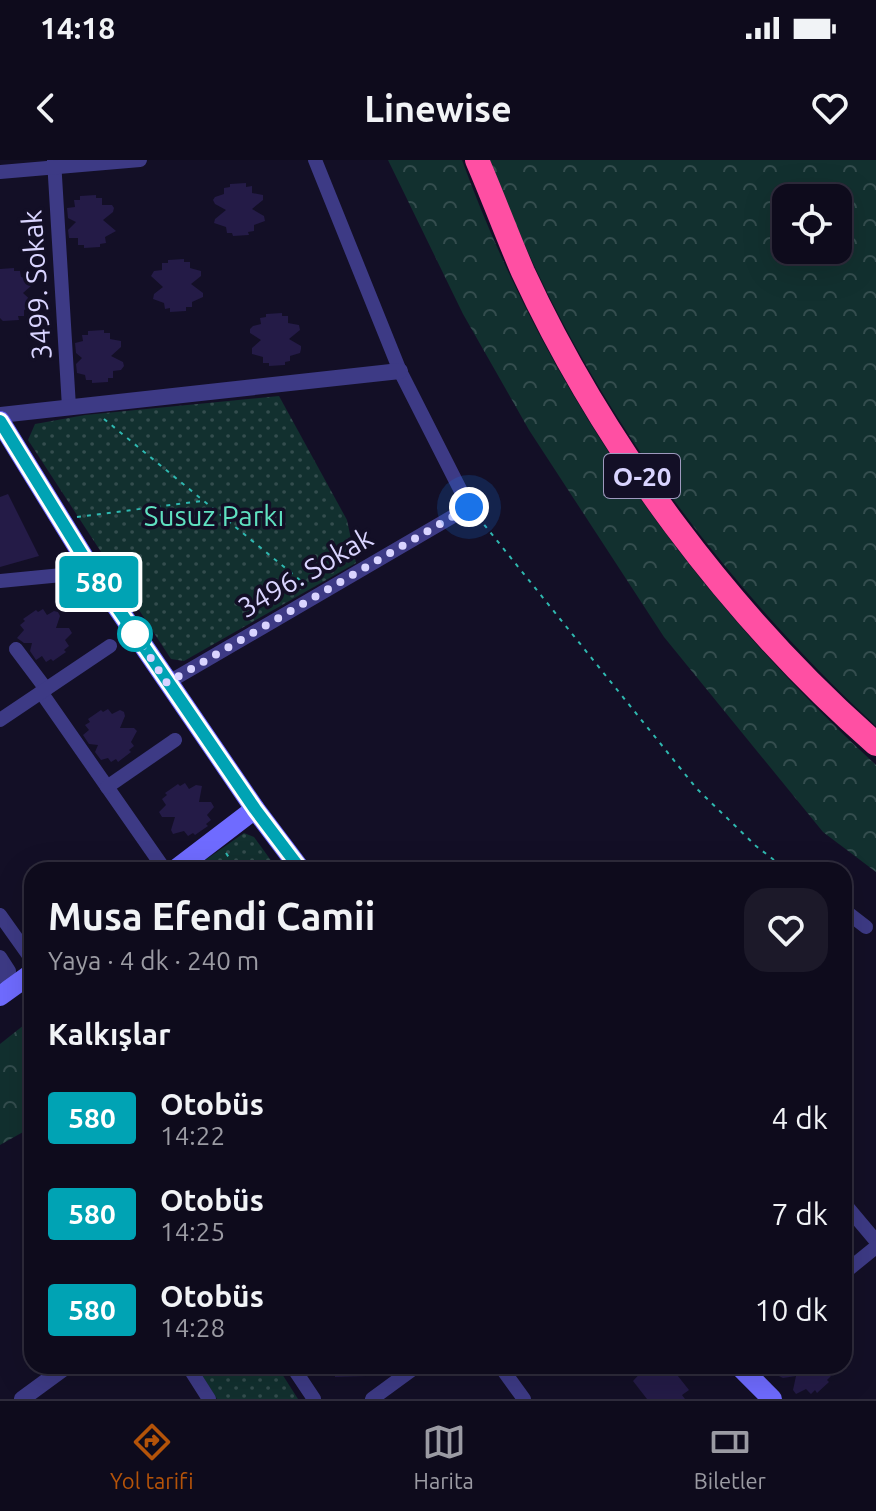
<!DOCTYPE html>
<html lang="tr">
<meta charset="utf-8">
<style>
body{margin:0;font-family:Ubuntu,sans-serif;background:#1c1929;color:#f1f3f6;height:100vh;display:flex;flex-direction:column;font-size:30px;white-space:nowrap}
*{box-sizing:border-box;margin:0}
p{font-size:26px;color:#9b9ba3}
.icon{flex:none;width:44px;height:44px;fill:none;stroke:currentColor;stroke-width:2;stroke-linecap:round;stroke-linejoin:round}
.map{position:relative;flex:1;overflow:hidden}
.panel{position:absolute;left:24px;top:702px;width:828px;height:512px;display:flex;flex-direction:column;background:#0e0b1c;border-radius:24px;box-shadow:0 8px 32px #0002,0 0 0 2px #2e2b3b}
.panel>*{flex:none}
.badge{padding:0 16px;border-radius:6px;font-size:28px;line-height:52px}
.fabs{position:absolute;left:772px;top:24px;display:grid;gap:16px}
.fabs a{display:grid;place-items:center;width:80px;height:80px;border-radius:16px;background:#0e0b1c;box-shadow:0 8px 32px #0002,0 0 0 2px #2e2b3b;font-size:40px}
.you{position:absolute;width:40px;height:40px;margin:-20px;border:6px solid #fff;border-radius:50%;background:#1a73e8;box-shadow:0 0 0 12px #1a73e833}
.map>.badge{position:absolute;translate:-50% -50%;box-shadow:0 0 0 4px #fff}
h2{padding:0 24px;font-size:30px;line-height:72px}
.round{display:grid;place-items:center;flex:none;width:84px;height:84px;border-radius:24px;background:#1c1929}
.headline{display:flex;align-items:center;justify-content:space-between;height:136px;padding:0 24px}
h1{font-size:38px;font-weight:600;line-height:60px}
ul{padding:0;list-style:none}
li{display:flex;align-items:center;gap:24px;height:96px;padding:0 24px}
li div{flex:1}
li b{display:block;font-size:30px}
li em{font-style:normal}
li .badge{min-width:88px;font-weight:700;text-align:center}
.status{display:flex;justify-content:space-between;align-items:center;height:56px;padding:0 40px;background:#0e0b1c;direction:ltr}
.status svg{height:22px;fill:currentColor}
header{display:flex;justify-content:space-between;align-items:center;height:104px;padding:0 24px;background:#0e0b1c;font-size:36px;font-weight:600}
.tabs{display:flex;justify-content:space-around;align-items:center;height:112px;border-top:2px solid #2e2b3b;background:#0e0b1c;font-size:22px;color:#9b9ba3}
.tabs a{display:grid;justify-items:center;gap:4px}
.tabs .on{color:#b45309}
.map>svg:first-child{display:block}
</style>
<div class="status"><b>14:18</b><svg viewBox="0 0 49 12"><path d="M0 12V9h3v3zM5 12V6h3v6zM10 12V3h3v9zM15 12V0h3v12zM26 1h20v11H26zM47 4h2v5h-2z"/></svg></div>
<header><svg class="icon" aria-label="back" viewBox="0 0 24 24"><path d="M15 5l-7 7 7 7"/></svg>Linewise<svg class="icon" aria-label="heart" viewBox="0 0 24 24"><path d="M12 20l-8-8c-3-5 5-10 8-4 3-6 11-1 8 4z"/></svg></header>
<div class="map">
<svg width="876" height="1239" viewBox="0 0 876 1239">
<defs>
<pattern id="green-dots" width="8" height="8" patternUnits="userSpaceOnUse" patternTransform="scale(2)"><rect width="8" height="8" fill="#12302f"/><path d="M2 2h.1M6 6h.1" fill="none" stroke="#344d4e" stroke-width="1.8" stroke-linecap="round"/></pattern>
<pattern id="forest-crowns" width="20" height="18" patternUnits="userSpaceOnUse" patternTransform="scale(2)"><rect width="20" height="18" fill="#12302f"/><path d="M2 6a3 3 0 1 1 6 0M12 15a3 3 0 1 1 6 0" fill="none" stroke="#344d4e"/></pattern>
</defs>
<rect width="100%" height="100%" fill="#130f26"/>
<g fill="url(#green-dots)">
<polygon points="279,236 347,360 356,403 184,501 171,499 28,280 35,264 85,255"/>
<polygon points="244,673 254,677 278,710 191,710"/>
<polygon points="196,1206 277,1206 298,1239 217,1239"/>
</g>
<g fill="url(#forest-crowns)" fill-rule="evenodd">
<path d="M388,0H462C547,234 693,437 876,605V712L823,672L664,477L529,270L463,154Z"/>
<path d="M490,0H876V566C707,410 570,217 490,0ZM786,38H838V90H786Z"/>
<polygon points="29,861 32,861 32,967 0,985 0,884"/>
</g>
<g fill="#241b47">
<polygon points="246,23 246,27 252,26 252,33 263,35 263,40 252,49 264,56 265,61 254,65 254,71 248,72 249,75 233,76 232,73 227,73 226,67 214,63 215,59 226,50 215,44 213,40 215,37 224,34 224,28 230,27 230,24"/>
<polygon points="96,35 96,38 102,38 102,45 112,45 114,48 113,52 103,60 116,71 105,77 106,83 100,84 100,87 84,88 84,85 78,85 78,78 69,78 68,70 76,62 68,58 67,48 75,47 74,40 80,40 80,36"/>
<polygon points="184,99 184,102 190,102 190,108 201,111 201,116 191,124 203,133 203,137 192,142 192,147 186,147 186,151 170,152 170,148 165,149 164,143 153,139 154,134 163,127 151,116 154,111 162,110 162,103 168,103 168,100"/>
<polygon points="14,108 14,111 20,111 21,117 32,120 32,125 23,133 35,144 34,147 24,150 24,156 18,156 19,160 3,161 0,158 0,109"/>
<polygon points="282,153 282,156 288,156 288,163 299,165 300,170 289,179 301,186 301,189 300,193 290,196 290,201 285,202 285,205 269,206 269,203 263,203 263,197 252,194 252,188 261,180 250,173 250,169 253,166 261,164 260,158 266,157 266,154"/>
<polygon points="104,170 104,173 110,173 110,179 121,181 121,187 111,196 123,202 124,206 121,210 113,211 113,218 108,218 108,222 92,223 92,220 86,220 85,215 77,213 76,204 82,198 76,193 75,183 83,181 82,175 88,175 88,171"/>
<polygon points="8,334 39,396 0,407 0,337"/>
<polygon points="43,449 47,455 54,451 58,452 60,456 56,468 69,468 72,473 65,480 69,486 64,490 66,492 53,501 51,499 46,502 42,496 36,500 30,491 32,483 24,483 17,478 24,470 20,465 25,461 23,459 36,450 38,452"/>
<polygon points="108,549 112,554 120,550 124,552 125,556 120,568 134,568 137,571 131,582 134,586 129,590 131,592 118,602 116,599 111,602 108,598 101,600 95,592 98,585 89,584 83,575 89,570 85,565 90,562 88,559 101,550 103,552"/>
<polygon points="185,623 189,629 196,625 202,626 199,642 211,642 214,647 207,655 211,660 206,664 208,666 195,675 193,673 188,676 184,671 173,674 171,670 175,657 162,657 159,652 166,645 162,639 167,635 165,633 178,624 180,626"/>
<polygon points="335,1206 365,1206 366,1216 335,1217"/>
<polygon points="647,1206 670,1206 689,1230 682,1235 685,1239 647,1239 633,1221"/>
<polygon points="785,1206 822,1206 831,1216 827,1220 829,1222 817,1233 815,1230 811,1234 806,1229 796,1234 793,1230 796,1216 783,1218 779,1216 780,1211"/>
</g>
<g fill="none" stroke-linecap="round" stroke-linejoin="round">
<g stroke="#2fb8b0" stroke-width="2" stroke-dasharray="4 6" stroke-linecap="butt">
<polyline points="104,259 306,425"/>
<polyline points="77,357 202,341"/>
<polyline points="478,357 697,629 756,686 787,710"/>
<polyline points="226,693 237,710"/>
<polyline points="256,710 271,699"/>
<polyline points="208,1213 220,1206"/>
</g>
<g stroke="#3d3a85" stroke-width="14">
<polyline points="54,0 69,247"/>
<polyline points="0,12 140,0"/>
<polyline points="0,421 93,412"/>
<polyline points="16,489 46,529"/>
<polyline points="167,523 469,347 400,211 315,0"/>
<polyline points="41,532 165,710"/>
<polyline points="0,560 110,486"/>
<polyline points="107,627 175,580"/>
<polyline points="844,750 866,767"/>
<polyline points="0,755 32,800"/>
<polyline points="0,797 9,811 0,816"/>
<polyline points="844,1043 876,1081"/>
<polyline points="844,1113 876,1087"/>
<polyline points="188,1206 209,1239"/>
<polyline points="292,1206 314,1239"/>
<polyline points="500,1206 524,1239"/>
<polyline points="372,1239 417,1206"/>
</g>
<g stroke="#3d3a85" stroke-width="16">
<polyline points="0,255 400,211"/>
<polyline points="22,1239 67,1206"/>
</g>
<g stroke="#6f6bff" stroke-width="20">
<polyline points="0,261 93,412 255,649 301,710"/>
<polyline points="175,710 255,649"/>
<polyline points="0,836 32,813"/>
<polyline points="739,1206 772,1239"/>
</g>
<path stroke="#ff4fa3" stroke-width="24" d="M477,0C493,37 507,75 523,112C604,287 731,457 876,584"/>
</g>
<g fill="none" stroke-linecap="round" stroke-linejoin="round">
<g stroke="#fff" stroke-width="18">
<polyline id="line" points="0,261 93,412 255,649 301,710"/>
</g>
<use href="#line" stroke="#00a3b4" stroke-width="12"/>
<polyline stroke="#d9d4ff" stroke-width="8" stroke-dasharray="0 14.4" points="135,474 167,523 469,347"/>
</g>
<circle fill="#fff" stroke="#00a3b4" stroke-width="4" cx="135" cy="474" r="16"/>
<g text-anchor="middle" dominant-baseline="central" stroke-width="7" stroke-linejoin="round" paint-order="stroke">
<rect fill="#130f26" stroke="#9e99be" stroke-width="2" x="604" y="294" width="76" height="44" rx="6"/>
<g font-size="26" font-weight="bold" fill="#d9d4ff">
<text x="642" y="316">O-20</text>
</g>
<g font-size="28" fill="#d9d4ff" stroke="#130f26">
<text transform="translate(36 125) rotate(-94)">3499. Sokak</text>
<text transform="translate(305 412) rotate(-30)">3496. Sokak</text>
</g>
<g font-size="28" fill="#5fe0c0" stroke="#130f26">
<text x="214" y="355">Susuz Parkı</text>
</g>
</g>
</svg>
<div class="fabs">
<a><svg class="icon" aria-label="locate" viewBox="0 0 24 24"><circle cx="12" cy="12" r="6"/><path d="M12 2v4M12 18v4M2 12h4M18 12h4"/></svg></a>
</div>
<div class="you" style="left:469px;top:347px"></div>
<b class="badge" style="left:99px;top:422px;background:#00a3b4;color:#fff">580</b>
<section class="panel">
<div class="headline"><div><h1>Musa Efendi Camii</h1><p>Yaya · 4 dk · 240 m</p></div><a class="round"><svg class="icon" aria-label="heart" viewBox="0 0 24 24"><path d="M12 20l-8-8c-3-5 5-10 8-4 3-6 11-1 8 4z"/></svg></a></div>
<h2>Kalkışlar</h2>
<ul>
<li><span class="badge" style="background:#00a3b4;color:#fff">580</span><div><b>Otobüs</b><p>14:22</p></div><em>4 dk</em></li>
<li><span class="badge" style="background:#00a3b4;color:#fff">580</span><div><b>Otobüs</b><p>14:25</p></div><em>7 dk</em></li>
<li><span class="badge" style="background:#00a3b4;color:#fff">580</span><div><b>Otobüs</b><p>14:28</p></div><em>10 dk</em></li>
</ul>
</section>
</div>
<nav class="tabs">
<a class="on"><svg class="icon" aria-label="directions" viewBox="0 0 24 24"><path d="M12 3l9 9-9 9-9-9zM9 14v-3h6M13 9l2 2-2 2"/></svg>Yol tarifi</a>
<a><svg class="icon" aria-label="map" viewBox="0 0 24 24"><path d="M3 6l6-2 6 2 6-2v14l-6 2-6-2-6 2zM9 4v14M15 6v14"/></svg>Harita</a>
<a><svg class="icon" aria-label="tickets" viewBox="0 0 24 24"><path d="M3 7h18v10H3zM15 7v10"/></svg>Biletler</a>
</nav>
